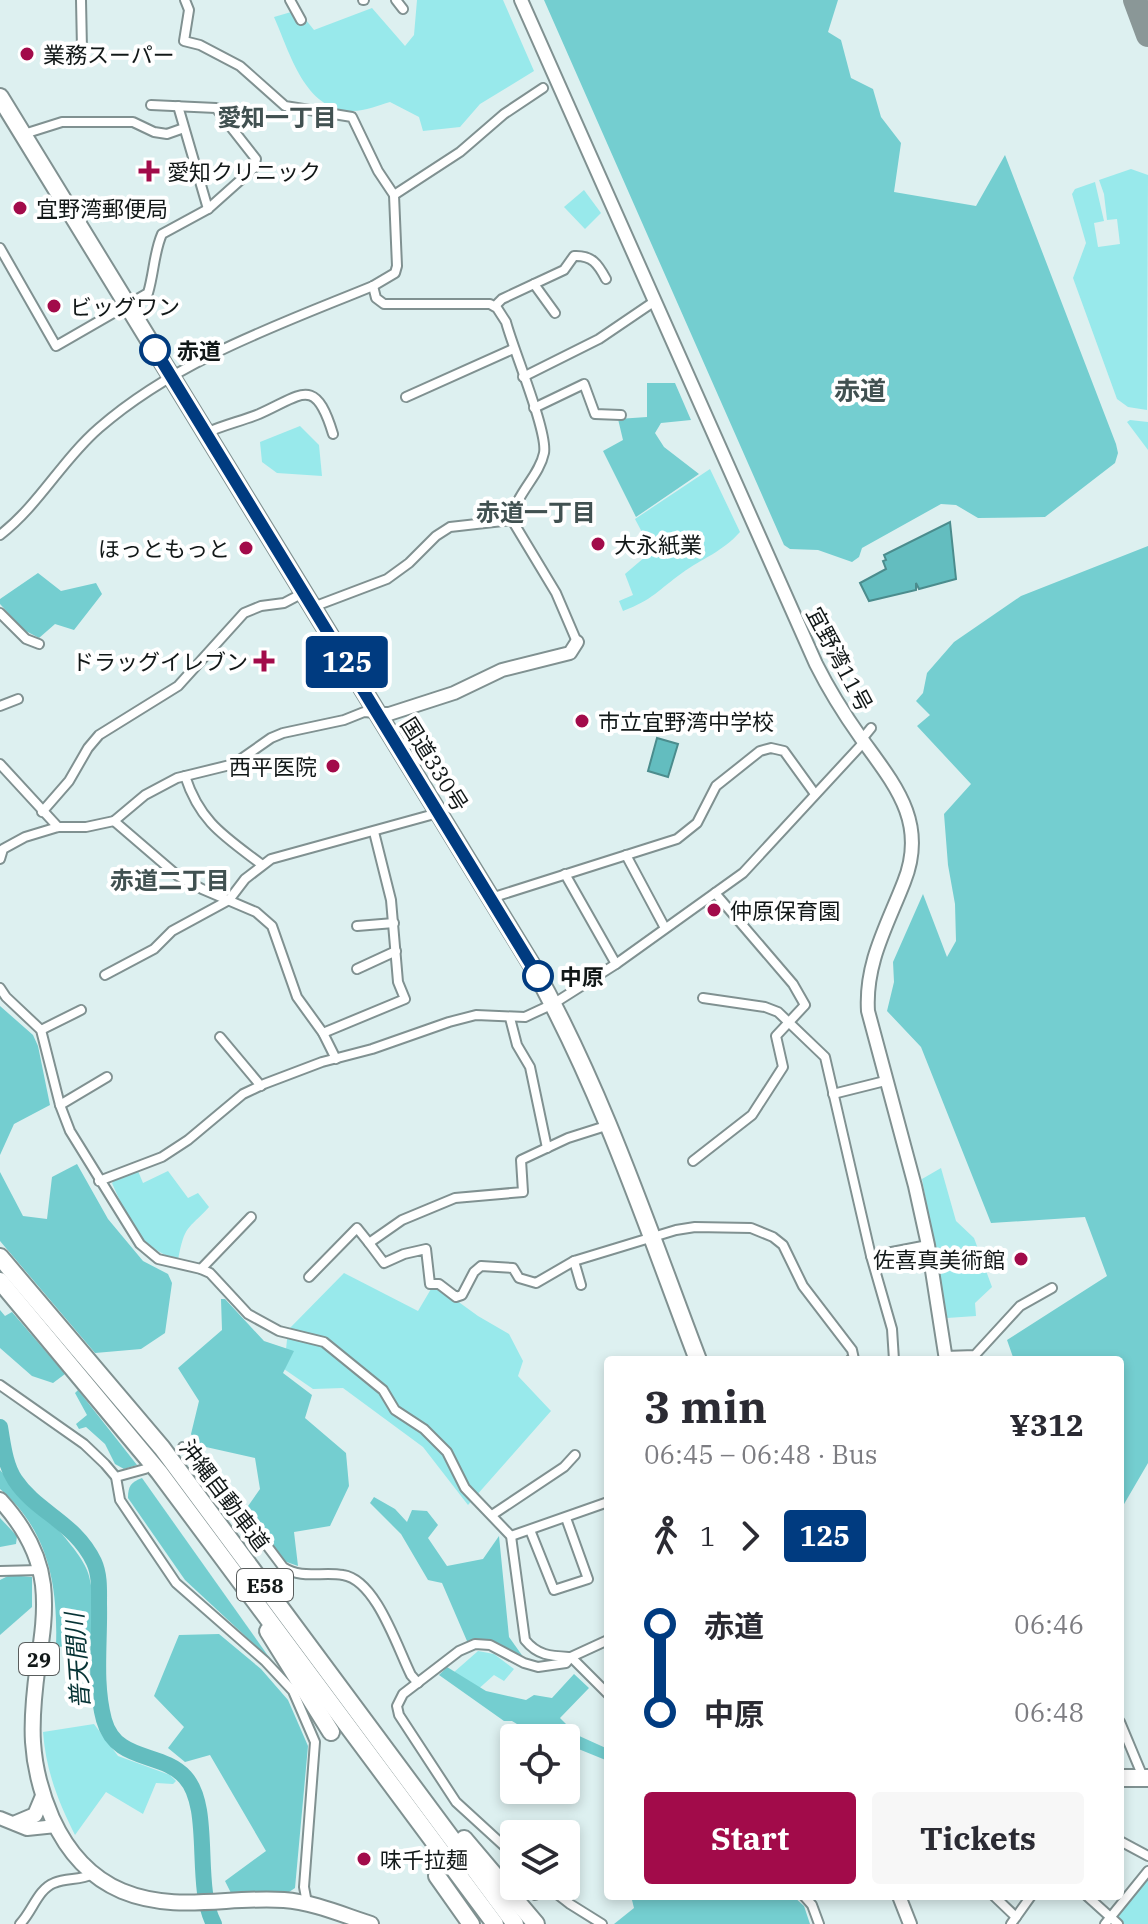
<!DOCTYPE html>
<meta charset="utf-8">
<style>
body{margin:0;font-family:"IBM Plex Serif","Noto Sans JP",serif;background:#f7f7f7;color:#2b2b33;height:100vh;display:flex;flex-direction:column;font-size:30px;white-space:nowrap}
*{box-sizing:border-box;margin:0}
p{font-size:26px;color:#7c7c81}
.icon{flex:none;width:44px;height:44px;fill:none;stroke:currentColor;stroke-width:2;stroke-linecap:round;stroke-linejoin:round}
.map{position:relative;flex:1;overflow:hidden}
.panel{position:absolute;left:604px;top:1356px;width:520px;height:544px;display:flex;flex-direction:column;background:#fff;border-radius:8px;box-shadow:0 4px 12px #0003}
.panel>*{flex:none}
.badge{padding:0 16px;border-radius:6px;font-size:28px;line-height:52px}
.tools{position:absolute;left:500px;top:1724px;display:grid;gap:16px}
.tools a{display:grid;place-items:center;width:80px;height:80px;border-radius:8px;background:#fff;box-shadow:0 4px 12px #0003;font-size:40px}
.map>.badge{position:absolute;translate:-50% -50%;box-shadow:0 0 0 4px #fff}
.legs{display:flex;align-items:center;gap:12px;height:88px;padding:0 40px;font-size:26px}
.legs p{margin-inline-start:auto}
.head{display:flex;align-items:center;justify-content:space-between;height:136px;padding:0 40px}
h1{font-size:44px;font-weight:800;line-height:60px}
.button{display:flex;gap:16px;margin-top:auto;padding:16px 40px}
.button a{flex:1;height:92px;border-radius:8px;background:#a20b4a;color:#fff;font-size:32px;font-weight:800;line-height:92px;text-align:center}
.button a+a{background:#f7f7f7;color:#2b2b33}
ul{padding:0 40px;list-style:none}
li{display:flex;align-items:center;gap:28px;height:88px;font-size:30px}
li i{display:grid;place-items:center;width:12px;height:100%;margin:0 10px;background:currentColor}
li i::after{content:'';width:20px;height:20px;margin:-10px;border:6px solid;border-radius:50%;background:#fff}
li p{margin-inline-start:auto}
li:first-child i{background:linear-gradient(#0000 50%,currentColor 0)}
li:last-child i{background:linear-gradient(currentColor 50%,#0000 0)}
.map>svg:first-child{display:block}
</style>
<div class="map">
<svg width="1148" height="1924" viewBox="0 0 1148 1924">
<rect width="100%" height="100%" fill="#ddf0f0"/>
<g fill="#98e9eb">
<path d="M417,0H503L534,71L480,104L460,127L423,131L419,117L390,102C379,105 365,111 353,111C305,112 290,53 274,17L298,10L314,30L372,8L405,46L414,35Z"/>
<polygon points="1131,169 1148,175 1147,410 1128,407 1117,399 1073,278 1086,243 1072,194 1075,189 1095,182 1104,221 1094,223 1098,247 1120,244 1117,219 1107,220 1104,194 1099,180"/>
<polygon points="584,190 601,213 585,229 564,207"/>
<polygon points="1130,420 1148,422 1148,450 1127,422"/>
<polygon points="300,426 319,445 322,476 277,473 262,462 260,442"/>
<path d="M710,469L740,532C722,552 703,558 682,573C657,591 654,599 623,611L619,601L633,595L625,574L652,551L635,519Z"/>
<polygon points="941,1168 956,1221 974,1238 992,1287 975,1303 976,1316 947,1318 922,1179"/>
<path d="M138,1171L143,1183L168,1171L188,1198L198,1193L209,1207C187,1231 185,1224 178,1260C138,1247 128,1219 112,1183L117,1177Z"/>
<polygon points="344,1273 418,1311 431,1289 438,1287 478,1316 509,1334 523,1361 518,1376 551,1411 468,1505 423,1447 343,1388 313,1389 284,1369 288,1330"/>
<polygon points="478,1651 494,1654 514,1669 504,1681 494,1675 475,1692 453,1673"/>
<path d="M94,1724L118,1756L170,1775L176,1781L173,1784L156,1783L143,1814L106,1792L75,1835C58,1801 46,1771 43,1732Z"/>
<polygon points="1148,1878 1148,1924 1122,1924 1118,1921 1118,1914"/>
</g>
<g fill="#74ced0">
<polygon points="544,0 838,0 828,32 841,40 851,78 873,89 881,117 901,143 894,192 976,206 1005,155 1116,444 1118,453 1115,463 1045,517 978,518 956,505 941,504 862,548 859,557 852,562 818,550 790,549 784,545"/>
<polygon points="647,383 675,383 691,420 661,423 655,433 664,447 699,474 636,517 603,451 623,440 618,419 647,417"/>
<polygon points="1148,546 1148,1463 1120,1511 1120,1360 1014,1360 1007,1340 1107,1276 1085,1217 991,1223 921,1047 887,1011 894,982 893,962 923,894 947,957 956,941 955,904 948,865 944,814 971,784 917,726 930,715 916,701 923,693 927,673 954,642 1021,596"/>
<polygon points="38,573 61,591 96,583 102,594 74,630 55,624 39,638 24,630 0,604 0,599"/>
<polygon points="0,1006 33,1035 38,1046 50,1105 14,1124 0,1155"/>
<polygon points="77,1164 108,1219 143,1261 168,1274 172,1283 165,1333 141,1349 95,1353 0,1241 0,1172 23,1216 47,1219 52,1177"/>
<polygon points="221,1299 225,1299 264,1341 294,1351 283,1373 312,1395 305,1418 346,1453 349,1486 330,1526 294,1532 298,1566 281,1560 246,1509 260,1489 255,1458 197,1445 191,1434 199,1401 178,1368 222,1330"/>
<polygon points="0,1310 5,1316 12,1312 65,1374 53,1383 32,1376 0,1348"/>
<polygon points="78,1390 137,1465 124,1469 115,1464 105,1444 86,1427 79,1429 76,1424 87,1415 75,1393"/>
<path d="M0,1470C21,1493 83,1548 89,1576C95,1598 92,1623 92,1645L56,1647C58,1586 49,1531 0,1489Z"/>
<path d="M142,1478L271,1660L185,1580L128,1498C128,1486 131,1482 142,1478Z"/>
<polygon points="374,1497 395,1509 407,1522 412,1510 427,1511 438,1525 428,1538 447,1566 483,1559 499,1536 509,1637 524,1658 489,1640 467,1641 442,1583 428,1580 401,1534 370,1503"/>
<polygon points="0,1518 17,1536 16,1544 0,1547"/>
<polygon points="10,1575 32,1577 32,1607 0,1635 0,1580"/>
<polygon points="219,1634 261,1669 288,1700 308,1746 295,1888 289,1892 231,1893 225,1881 266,1851 210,1755 185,1762 168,1748 184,1727 154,1696 179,1635"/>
<polygon points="447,1667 486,1691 526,1700 534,1695 552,1698 574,1674 589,1688 560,1718 577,1735 608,1749 608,1761 576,1748 572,1765 566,1763 566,1738 540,1738 512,1721 504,1721 439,1675"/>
<polygon points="631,1896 793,1896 804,1906 810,1924 614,1924 634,1908"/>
</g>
<g fill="#63bdbf" stroke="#4b8c8d" stroke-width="2">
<polygon points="950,522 956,579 919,589 916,583 916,590 869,601 860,583 886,569 883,561 886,560 884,555"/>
<polygon points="657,738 678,744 668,777 648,771"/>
</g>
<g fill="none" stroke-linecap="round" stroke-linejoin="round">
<path stroke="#63bdbf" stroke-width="16" d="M0,1427C3,1444 5,1465 15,1480C37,1513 75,1522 94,1562C100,1575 99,1591 99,1604C100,1642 94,1683 104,1720C116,1763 161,1751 185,1777C213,1807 193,1886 214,1924"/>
<polyline stroke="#8a9797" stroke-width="24" points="1135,0 1148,35"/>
<g stroke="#809191" stroke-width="12">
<g id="street">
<polyline points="81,0 82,49"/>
<polyline points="185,0 189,10 184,41 200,45 240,66 285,106 352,117 378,171 394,195"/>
<polyline points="290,0 301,20"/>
<polyline points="363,0 364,0"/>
<polyline points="396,0 403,9"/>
<polyline points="178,106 208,209"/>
<polyline points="24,134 62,122 133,122 154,132 167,134 184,128"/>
<path d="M0,248L56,346L148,293C154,273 154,252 162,234L208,209L254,168L256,159L216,108L151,105"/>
<polyline points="534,284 555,313"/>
<path d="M373,286L376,298L384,304H490L497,308L506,322C513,349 548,432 544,453C539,477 515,494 512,520L556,593L577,642"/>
<path d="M495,306L502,299L564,270L574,256C592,255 598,264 606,279"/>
<polyline points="523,377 599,339 655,301"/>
<polyline points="406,397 513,349"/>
<polyline points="534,408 584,384 595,414 621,415"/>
<path d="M206,433C223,425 242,421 259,414C302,395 315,375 333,434"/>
<path d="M0,535C39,505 62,460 99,428C177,360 278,325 373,286L395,273L397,266L394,195L460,152L504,114L543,88"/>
<polyline points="313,607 387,579 409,563 436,536 450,527 512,520"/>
<polyline points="0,613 26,639 39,644"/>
<polyline points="0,706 18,699"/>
<polyline points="862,739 871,728"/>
<polyline points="0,764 58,827"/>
<path d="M185,776C200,822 224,836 261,864"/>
<polyline points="42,812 69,781 88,748 99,735 178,686 244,613 261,606 284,603 303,593"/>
<polyline points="114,821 178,876 202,889 256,912 272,926 297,997 323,1033 336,1059"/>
<polyline points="626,855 665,928"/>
<polyline points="0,859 3,849 25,837 58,827 86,827 114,821 145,795 177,778 234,764 271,738 283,733 344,720 364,712 375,713"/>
<polyline points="565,874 616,964"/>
<polyline points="491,898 677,839 697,823 716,786 760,751 771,748 784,751 815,794"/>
<polyline points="357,926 394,923"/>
<polyline points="357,969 396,951"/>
<polyline points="105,975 154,949 172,931 229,900 245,879 271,859 438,813"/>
<path d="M0,988L6,997L41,1030L60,1105L70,1131L140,1244L158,1259L201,1269L210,1273L248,1314L279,1331L324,1342L383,1390L395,1410L424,1429L447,1452L465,1488L511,1536L525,1640C538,1656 551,1656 571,1657L608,1694"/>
<polyline points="703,998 765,1007 778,1012 825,1057 871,1256 892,1329 894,1360"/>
<polyline points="510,1018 517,1045 530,1067 547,1148"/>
<polyline points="41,1030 81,1010"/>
<polyline points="323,1033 405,999 398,982 391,900 374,832"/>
<polyline points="220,1037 261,1086"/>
<polyline points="833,1094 885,1081"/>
<polyline points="60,1105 107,1077"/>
<polyline points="693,1161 752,1115 783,1067 776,1036 805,1005 793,984 715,893"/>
<polyline points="99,1181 162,1157 188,1140 243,1094 264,1084 322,1062 372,1049 449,1022 476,1015 525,1017 553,1004 616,964 743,873 864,742"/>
<polyline points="369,1243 384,1263 404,1254 426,1249 430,1284 439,1284 456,1297 462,1295 474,1272 481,1266 513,1268 519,1278 536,1283 574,1261"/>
<polyline points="871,1256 928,1245"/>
<polyline points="201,1269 251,1217"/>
<polyline points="309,1277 357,1228 369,1243 402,1220 455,1198 523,1192 521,1160 568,1138 609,1125"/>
<polyline points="581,1285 574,1261 676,1230 695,1227 751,1228 773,1237 783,1245 803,1286 852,1350 854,1359 850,1360"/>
<polyline points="945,1356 975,1355 1020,1306 1052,1288"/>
<polyline points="0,1385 84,1444 105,1464 116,1477 120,1500 176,1583 265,1661 293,1691 315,1742 304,1887 307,1903"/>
<path d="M183,1447L198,1454L283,1567C303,1580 321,1571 343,1575C376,1580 397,1647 411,1675L418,1683"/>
<polyline points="116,1477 145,1469"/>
<polyline points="492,1515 564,1467 575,1455"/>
<polyline points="530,1530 554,1590 588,1579 566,1518"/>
<polyline points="511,1536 608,1502"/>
<polyline points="0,1571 40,1570"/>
<polyline points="1120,1722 1143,1777"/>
<polyline points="1120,1841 1148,1856"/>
<polyline points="514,1855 456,1802 399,1715 397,1706 403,1694 459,1651 475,1644 490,1645 524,1663 538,1667 566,1663 571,1657 608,1640"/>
<polyline points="547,1886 570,1904 602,1924"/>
<polyline points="535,1895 550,1889"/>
<polyline points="804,1896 812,1905 819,1924"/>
<polyline points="994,1896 1016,1917"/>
<polyline points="1087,1896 1118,1924"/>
<path d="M20,1924C32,1912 38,1889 54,1883C67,1877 80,1881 92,1874"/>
<polyline points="1011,1924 1031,1896"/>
<polyline points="1105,1924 1148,1871"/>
</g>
</g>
<g stroke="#809191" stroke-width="16">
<g id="secondary">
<path d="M521,0L816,664C829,690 844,714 861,738C894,784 928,822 904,882C887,926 865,963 868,1011L915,1186L928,1245L946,1360"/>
<polyline points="378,714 389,714 454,693 502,670 570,653 577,642"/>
<polyline points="0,1818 27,1829 56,1826"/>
<polyline points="899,1896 910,1924"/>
</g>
</g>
<g stroke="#809191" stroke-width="18">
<g id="primary">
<path d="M0,1500C22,1524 39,1553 43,1585C46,1612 42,1638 38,1664C30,1722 28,1763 52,1818C67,1851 89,1877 122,1891C175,1913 228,1896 284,1900C313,1902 343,1915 371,1924"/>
<polyline points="16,1823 35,1815 43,1796"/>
</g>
</g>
<g stroke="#809191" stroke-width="20">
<g id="highway">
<path d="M0,97L533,967C603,1093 647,1226 698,1360"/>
<polyline points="0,1257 162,1448 515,1924"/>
<polyline points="0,1281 159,1472 495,1924"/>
<polyline points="268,1631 331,1732"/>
<polyline points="1120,1778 1148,1778"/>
<polyline points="464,1839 536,1924"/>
<polyline points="437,1876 471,1924"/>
</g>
</g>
<use href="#street" stroke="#fff" stroke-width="8"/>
<use href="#secondary" stroke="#fff" stroke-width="12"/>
<use href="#primary" stroke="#fff" stroke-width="14"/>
<use href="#highway" stroke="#fff" stroke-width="16"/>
</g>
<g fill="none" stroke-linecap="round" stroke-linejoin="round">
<g stroke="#fff" stroke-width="18">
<polyline id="line-1" points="155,350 538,976"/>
</g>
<use href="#line-1" stroke="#003b80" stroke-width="12"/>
</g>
<g fill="#a20b4a" stroke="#fff" stroke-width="3">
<circle cx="27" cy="54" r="8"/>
<path d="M145 159h8v8h8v8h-8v8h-8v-8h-8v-8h8z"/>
<circle cx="20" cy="208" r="8"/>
<circle cx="54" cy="306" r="8"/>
<circle cx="598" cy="544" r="8"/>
<circle cx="246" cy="548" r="8"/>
<path d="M260 649h8v8h8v8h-8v8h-8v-8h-8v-8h8z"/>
<circle cx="582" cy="721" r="8"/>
<circle cx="333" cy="766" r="8"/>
<circle cx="714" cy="910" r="8"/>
<circle cx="1021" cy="1259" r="8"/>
<circle cx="364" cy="1859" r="8"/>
</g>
<g fill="#fff" stroke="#003b80" stroke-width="4">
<circle cx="155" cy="350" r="14"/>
<circle cx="538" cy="976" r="14"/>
</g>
<g text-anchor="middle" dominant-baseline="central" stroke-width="8" stroke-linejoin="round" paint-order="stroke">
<g fill="#fff" stroke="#595d5d" stroke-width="2">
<rect x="237" y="1569" width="56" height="32" rx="6"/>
<rect x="19" y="1643" width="40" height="32" rx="6"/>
</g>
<g font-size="20" font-weight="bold" fill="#121818">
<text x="265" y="1585">E58</text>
<text x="39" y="1659">29</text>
</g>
<g font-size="22" fill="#121818" stroke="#fff" text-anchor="start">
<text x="43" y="54">業務スーパー</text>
<text x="167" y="171">愛知クリニック</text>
<text x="36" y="208">宜野湾郵便局</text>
<text x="70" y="306">ビッグワン</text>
<text x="614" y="544">大永紙業</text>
<text x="230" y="548" text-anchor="end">ほっともっと</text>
<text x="248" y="661" text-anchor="end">ドラッグイレブン</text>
<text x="598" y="721">市立宜野湾中学校</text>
<text x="317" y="766" text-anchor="end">西平医院</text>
<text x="730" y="910">仲原保育園</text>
<text x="1005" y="1259" text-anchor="end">佐喜真美術館</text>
<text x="380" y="1859">味千拉麺</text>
</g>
<g font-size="22" font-weight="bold" fill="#121818" stroke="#fff" text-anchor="start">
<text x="177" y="350">赤道</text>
<text x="560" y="976">中原</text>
</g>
<g font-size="22" fill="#121818" stroke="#fff">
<text transform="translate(840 659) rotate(62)">宜野湾11号</text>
<text transform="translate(435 764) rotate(58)">国道330号</text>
<text transform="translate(225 1495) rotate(53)">沖縄自動車道</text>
</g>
<g font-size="24" font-weight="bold" fill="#415151" stroke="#fff">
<text x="277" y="117">愛知一丁目</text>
<text x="536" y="512">赤道一丁目</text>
<text x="170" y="880">赤道二丁目</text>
</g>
<g font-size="24" font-style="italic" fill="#063335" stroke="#fff">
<text transform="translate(77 1661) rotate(-94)">普天間川</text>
</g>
<g font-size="26" font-weight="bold" fill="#415151" stroke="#fff">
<text x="860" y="390">赤道</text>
</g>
</g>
</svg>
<div class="tools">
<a><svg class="icon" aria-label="locate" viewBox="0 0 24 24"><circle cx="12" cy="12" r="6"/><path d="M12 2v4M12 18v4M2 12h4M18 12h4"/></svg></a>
<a><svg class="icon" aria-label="layers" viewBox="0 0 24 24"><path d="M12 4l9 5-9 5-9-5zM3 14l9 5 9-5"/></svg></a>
</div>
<b class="badge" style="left:347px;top:662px;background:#003b80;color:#fff">125</b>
<section class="panel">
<div class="head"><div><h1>3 min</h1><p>06:45 – 06:48 · Bus</p></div><b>¥312</b></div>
<div class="legs"><svg class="icon" aria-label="walk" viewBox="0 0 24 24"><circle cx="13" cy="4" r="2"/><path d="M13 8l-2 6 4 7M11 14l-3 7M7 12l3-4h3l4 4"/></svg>1<svg class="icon" aria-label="forward" viewBox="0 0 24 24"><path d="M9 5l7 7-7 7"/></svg><b class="badge" style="background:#003b80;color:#fff">125</b></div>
<ul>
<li><i style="color:#003b80"></i><b>赤道</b><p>06:46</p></li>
<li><i style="color:#003b80"></i><b>中原</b><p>06:48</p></li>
</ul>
<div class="button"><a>Start</a><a>Tickets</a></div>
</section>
</div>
